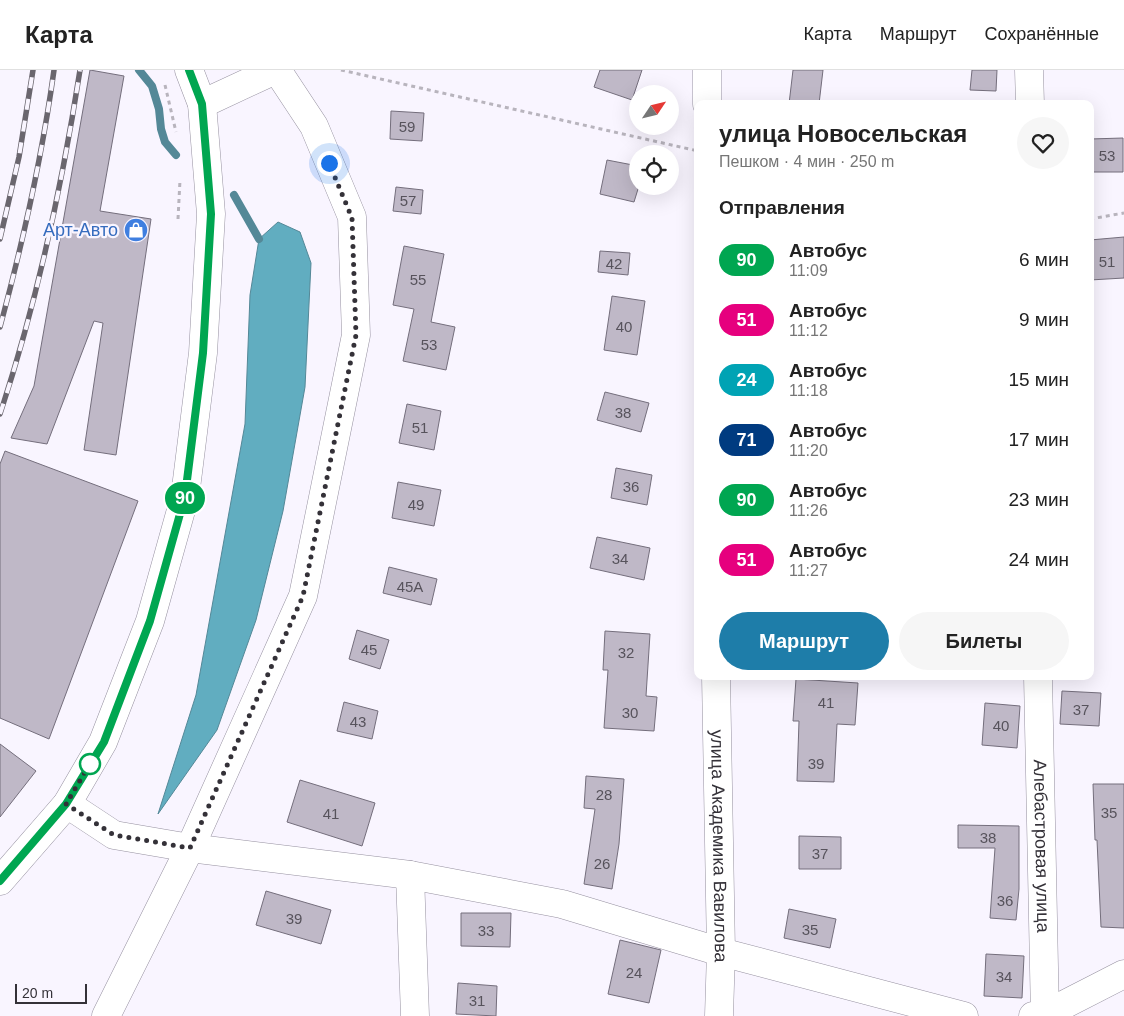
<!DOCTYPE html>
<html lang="ru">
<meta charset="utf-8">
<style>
body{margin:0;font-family:Arial,sans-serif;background:#f6f6f6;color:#222;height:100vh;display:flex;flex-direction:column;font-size:19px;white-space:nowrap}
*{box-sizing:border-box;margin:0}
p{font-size:16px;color:#767676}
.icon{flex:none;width:28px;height:28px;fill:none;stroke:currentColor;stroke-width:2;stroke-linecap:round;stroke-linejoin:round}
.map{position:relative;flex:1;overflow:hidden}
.sheet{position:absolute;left:694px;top:30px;width:400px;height:580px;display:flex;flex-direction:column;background:#fff;border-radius:10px;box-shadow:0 5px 20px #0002}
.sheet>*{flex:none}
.badge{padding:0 10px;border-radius:16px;font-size:18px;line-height:32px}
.needle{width:32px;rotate:55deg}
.tools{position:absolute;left:629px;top:15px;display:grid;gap:10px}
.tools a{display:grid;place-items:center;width:50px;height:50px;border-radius:50%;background:#fff;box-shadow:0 5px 20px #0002;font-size:25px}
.scale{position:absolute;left:15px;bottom:12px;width:72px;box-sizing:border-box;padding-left:5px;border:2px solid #343138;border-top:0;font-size:14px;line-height:18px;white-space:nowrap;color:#343138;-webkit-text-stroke:4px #f9f5ff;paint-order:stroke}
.you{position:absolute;width:25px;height:25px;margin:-12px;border:4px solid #fff;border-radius:50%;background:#1a73e8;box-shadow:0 0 0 8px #1a73e833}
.map>.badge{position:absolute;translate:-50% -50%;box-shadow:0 0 0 2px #fff}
h2{padding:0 25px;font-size:19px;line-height:45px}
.round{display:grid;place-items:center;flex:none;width:52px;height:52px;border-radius:26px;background:#f6f6f6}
.summary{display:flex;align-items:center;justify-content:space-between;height:85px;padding:0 25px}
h1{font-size:24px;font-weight:800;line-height:38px}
.action{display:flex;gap:10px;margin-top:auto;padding:10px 25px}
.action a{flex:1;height:58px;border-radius:30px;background:#1e7da9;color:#fff;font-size:20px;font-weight:800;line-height:58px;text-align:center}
.action a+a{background:#f6f6f6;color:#222}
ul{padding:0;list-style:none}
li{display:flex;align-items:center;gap:15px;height:60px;padding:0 25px}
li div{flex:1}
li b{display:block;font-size:19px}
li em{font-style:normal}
li .badge{min-width:55px;font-weight:700;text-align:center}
header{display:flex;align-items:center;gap:30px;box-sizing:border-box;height:70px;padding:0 25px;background:#fff;border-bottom:1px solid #e0e0e0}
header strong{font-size:24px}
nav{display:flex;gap:28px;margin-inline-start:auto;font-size:18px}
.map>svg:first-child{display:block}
</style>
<header>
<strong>Карта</strong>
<nav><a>Карта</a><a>Маршрут</a><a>Сохранённые</a></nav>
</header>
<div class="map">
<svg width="1124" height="946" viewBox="0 0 1124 946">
<rect width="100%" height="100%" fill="#f9f5ff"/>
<polygon fill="#61adc0" stroke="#548897" points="278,152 300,162 311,193 305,317 283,441 256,550 217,660 158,744 196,625 245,354 250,225 259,169"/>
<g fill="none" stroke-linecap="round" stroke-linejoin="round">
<g stroke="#548897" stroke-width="8">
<polyline points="139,0 152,16 159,39 161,59 165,72 176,85"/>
<polyline points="234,125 259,169"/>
</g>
</g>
<g fill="#bfb8c7" stroke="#746e7c">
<polygon points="90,0 124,6 100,141 151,149 116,385 84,380 103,253 94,251 47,374 11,368 34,316"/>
<polygon points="600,0 642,0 632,30 594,17"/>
<polygon points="793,0 823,0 819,34 789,34"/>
<polygon points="972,0 997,0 996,21 970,20"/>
<polygon points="391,41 424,43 422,71 390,69"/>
<polygon points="1123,68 1123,102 1090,102 1090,69"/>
<polygon points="607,90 638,96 638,119 634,132 600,124"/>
<polygon points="396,117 423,120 421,144 393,141"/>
<polygon points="1124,167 1124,208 1090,210 1090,170"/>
<polygon points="404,176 444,184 431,252 455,257 446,300 403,291 414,239 393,235"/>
<polygon points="600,181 630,183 628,205 598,202"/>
<polygon points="612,226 645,231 637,285 604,280"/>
<polygon points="605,322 649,333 641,362 597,350"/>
<polygon points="407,334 441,341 434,380 399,373"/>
<polygon points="5,381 138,431 49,669 0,648 0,394"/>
<polygon points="616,398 652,405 647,435 611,428"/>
<polygon points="398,412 441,420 434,456 392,448"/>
<polygon points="597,467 650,478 644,510 590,498"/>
<polygon points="389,497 437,509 431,535 383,523"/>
<polygon points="357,560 389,570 380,599 349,589"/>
<polygon points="605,561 650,564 646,626 657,627 654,661 604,658 608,600 603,600"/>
<polygon points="796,609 858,613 855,655 837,654 834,712 797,711 799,651 793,651"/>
<polygon points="1062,621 1101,623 1099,656 1060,654"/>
<polygon points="344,632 378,641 372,669 337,661"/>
<polygon points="985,633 1020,636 1017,678 982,675"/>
<polygon points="0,674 36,701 0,747"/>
<polygon points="586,706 624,709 619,774 612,819 584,814 595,739 584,738"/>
<polygon points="300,710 375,733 362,776 287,752"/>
<polygon points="1093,714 1124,714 1124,858 1101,857 1097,770 1095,770"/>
<polygon points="958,755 1019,756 1019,819 1016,850 990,848 995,778 958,778"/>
<polygon points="799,766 841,767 841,799 799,799"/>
<polygon points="266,821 331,840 321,874 256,855"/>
<polygon points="789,839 836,849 830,878 784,868"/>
<polygon points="461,843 511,843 510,877 461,876"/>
<polygon points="620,870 661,880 649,933 608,924"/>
<polygon points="986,884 1024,886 1022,928 984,926"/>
<polygon points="458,913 497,916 496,946 456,944"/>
</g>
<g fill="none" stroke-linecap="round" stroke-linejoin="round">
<g stroke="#9691a0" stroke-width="29">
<g id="minor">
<polyline points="1029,0 1030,34"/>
<polyline points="202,34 275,0"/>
<polyline points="707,34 707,0"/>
<path id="s1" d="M716,606L721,882L719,946"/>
<path id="s2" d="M1038,606L1045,946"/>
<polyline points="67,734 114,765 190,778 410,805 562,834 721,882 964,946"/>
<polyline points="410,805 415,946"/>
<polyline points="0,811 67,734 103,672 150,551 185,426 203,283 211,144 202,34 189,0"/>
<polyline points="106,946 190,778 303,526 356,265 352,147 314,56 277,0"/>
<polyline points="1033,946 1044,945 1124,904"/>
</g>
</g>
<g stroke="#b8b4bd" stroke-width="3" stroke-dasharray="4 4" stroke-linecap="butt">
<polyline points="341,0 698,81"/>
<polyline points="165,15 176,62"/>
<polyline points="178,149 180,110"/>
<polyline points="1090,149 1124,143"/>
</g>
<use href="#minor" stroke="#fff" stroke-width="28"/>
<g stroke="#6a666e" stroke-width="5.5">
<g id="rail">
<polyline points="0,169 19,87 33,0"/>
<path d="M0,257C23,172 42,87 54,0"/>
<path d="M0,344C37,232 62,116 80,0"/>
</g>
</g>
<use href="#rail" stroke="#f9f5ff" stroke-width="4" stroke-dasharray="11" stroke-linecap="butt"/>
</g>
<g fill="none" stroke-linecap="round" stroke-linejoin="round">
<g stroke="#fff" stroke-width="11">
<polyline id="line" points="0,811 66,734 104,672 150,551 185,426 203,283 211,144 202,34 189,0"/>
</g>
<use href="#line" stroke="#00a651" stroke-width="8"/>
<polyline stroke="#343138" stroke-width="5" stroke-dasharray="0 9" points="90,694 94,687 66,734 114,765 190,778 303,526 356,265 352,148 329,93"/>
</g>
<defs>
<g id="shop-disc" transform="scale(1.25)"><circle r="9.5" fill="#3f7fe0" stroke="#f9f5ff"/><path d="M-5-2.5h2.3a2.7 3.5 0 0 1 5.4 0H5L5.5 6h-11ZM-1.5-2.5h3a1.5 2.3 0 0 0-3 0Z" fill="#fff"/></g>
</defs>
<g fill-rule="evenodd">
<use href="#shop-disc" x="136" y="160"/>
</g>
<circle fill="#fff" stroke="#00a651" stroke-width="2.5" cx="90" cy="694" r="10"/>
<g text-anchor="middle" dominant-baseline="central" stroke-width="4.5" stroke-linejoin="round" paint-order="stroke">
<g font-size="15" fill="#57535c">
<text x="407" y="56">59</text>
<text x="1107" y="85">53</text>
<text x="408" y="130">57</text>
<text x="1107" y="191">51</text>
<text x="614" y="193">42</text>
<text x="418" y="209">55</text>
<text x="624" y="256">40</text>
<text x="429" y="274">53</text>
<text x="623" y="342">38</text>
<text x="420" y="357">51</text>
<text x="631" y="416">36</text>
<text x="416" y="434">49</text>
<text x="620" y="488">34</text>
<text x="410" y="516">45А</text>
<text x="369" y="579">45</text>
<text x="626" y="582">32</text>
<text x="826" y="632">41</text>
<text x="1081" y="639">37</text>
<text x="630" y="642">30</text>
<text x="358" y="651">43</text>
<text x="1001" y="655">40</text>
<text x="816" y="693">39</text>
<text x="604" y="724">28</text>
<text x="1109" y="742">35</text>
<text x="331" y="743">41</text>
<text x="988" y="767">38</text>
<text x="820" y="783">37</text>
<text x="602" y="793">26</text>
<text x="1005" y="830">36</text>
<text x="294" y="848">39</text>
<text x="810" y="859">35</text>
<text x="486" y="860">33</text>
<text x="634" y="902">24</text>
<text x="1004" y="906">34</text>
<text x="477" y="930">31</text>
</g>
<g font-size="18" fill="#366cbe" stroke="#f9f5ff" text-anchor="end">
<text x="118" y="160">Арт-Авто</text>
</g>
<g font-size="18" fill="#343138" stroke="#f9f5ff">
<text stroke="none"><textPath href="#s1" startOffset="170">улица Академика Вавилова</textPath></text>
<text stroke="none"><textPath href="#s2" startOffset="170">Алебастровая улица</textPath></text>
</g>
</g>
</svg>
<div class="tools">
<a><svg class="needle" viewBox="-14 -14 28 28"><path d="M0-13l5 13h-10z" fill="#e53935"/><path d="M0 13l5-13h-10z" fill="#767676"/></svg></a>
<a><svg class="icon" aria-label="locate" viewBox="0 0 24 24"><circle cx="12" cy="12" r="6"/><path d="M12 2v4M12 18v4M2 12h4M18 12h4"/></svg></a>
</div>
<div class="scale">20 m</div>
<div class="you" style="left:329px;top:93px"></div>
<b class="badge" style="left:185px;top:428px;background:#00a651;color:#fff">90</b>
<section class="sheet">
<div class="summary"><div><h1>улица Новосельская</h1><p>Пешком · 4 мин · 250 m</p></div><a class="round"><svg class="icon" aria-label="heart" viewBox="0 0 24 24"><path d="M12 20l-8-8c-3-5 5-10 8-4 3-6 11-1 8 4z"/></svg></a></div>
<h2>Отправления</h2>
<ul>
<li><span class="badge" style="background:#00a651;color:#fff">90</span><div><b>Автобус</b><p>11:09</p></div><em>6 мин</em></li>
<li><span class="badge" style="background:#e6007e;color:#fff">51</span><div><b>Автобус</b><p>11:12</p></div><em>9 мин</em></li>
<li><span class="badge" style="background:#00a3b4;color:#fff">24</span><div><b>Автобус</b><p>11:18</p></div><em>15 мин</em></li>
<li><span class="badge" style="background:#003b80;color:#fff">71</span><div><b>Автобус</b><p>11:20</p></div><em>17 мин</em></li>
<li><span class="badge" style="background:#00a651;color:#fff">90</span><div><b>Автобус</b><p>11:26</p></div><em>23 мин</em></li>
<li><span class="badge" style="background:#e6007e;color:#fff">51</span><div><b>Автобус</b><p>11:27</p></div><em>24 мин</em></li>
</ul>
<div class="action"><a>Маршрут</a><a>Билеты</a></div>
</section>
</div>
